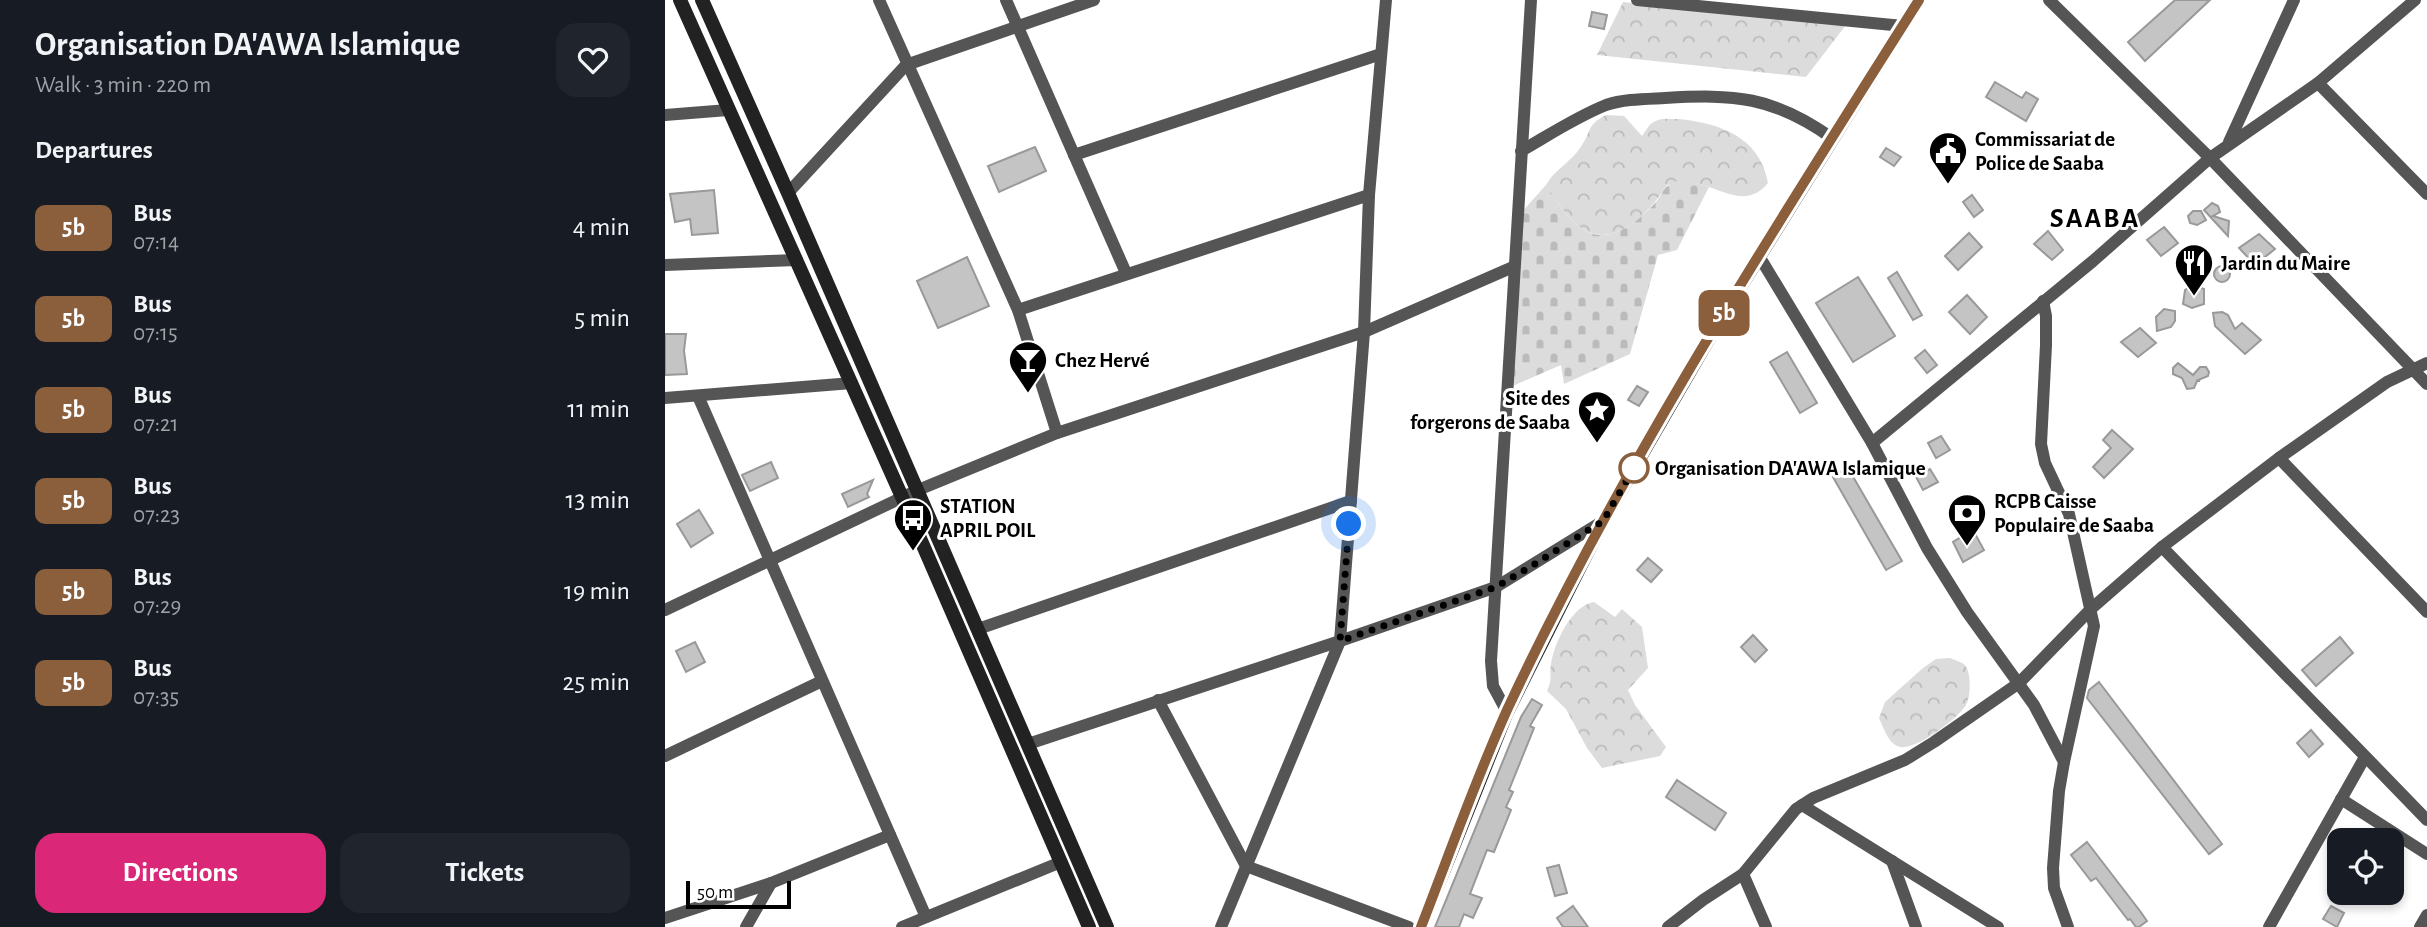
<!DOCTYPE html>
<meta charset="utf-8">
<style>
body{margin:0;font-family:"Alegreya Sans",sans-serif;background:#20242c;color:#f1f3f6;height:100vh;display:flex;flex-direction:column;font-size:26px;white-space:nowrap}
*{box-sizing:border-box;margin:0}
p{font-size:23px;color:#9ea1a6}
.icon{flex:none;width:38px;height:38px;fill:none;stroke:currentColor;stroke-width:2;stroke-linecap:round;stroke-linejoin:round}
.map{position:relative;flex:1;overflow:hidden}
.details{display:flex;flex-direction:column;background:#171b24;width:665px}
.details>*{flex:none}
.badge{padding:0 14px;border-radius:10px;font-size:24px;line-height:46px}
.tools{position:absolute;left:1662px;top:828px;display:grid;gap:14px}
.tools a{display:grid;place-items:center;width:77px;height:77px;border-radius:14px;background:#171b24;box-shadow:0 4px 10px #0003;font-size:35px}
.scale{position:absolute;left:21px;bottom:18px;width:105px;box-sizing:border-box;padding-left:7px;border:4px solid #000;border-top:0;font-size:19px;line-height:24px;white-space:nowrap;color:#000;-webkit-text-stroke:5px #fff;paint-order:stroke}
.you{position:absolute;width:35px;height:35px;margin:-18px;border:5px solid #fff;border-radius:50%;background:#1a73e8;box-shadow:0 0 0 10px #1a73e833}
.map>.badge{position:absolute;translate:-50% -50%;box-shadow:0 0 0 4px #fff}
h2{padding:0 35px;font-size:26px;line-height:63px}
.round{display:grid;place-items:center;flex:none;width:74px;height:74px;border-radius:21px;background:#20242c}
.headline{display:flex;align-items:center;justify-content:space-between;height:119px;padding:0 35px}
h1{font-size:33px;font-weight:700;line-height:52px}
.cta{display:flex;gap:14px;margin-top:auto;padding:14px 35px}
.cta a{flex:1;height:80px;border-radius:21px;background:#db2777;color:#fff;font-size:28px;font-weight:700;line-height:80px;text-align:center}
.cta a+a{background:#20242c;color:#f1f3f6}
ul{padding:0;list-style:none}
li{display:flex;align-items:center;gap:21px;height:91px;padding:0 35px}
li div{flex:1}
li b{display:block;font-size:26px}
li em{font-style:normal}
li .badge{min-width:77px;font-weight:700;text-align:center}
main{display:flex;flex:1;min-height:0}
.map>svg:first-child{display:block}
</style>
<main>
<section class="details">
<div class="headline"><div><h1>Organisation DA'AWA Islamique</h1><p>Walk · 3 min · 220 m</p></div><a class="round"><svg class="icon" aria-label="heart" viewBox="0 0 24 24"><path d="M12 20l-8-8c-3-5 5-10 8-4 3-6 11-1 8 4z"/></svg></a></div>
<h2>Departures</h2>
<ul>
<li><span class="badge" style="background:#8b5e3c;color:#fff">5b</span><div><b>Bus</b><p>07:14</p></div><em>4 min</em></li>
<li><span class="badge" style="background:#8b5e3c;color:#fff">5b</span><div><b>Bus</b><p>07:15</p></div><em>5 min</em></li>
<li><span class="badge" style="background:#8b5e3c;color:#fff">5b</span><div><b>Bus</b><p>07:21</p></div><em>11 min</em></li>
<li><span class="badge" style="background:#8b5e3c;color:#fff">5b</span><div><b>Bus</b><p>07:23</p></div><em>13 min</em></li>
<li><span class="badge" style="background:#8b5e3c;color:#fff">5b</span><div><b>Bus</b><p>07:29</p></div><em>19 min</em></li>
<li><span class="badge" style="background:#8b5e3c;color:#fff">5b</span><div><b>Bus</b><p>07:35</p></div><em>25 min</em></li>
</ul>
<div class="cta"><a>Directions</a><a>Tickets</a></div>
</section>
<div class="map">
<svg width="1762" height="927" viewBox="0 0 1762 927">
<defs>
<pattern id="forest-crowns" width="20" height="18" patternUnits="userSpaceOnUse" patternTransform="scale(1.75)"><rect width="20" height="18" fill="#dcdcdc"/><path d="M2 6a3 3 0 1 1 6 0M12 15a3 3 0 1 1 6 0" fill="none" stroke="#bbb"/></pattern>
<pattern id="cemetery-stones" width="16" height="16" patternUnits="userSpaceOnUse" patternTransform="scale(1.75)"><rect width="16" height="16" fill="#dcdcdc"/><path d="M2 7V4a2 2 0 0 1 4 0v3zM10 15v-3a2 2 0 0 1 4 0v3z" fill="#bbb"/></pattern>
</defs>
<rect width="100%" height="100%" fill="#fff"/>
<g fill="url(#forest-crowns)">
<polygon points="958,2 1181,25 1141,77 932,55"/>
<path d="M941,115L959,116L977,136C980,132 983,126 987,123C995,117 1004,119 1013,119C1055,123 1095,137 1103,183C1081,210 1056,188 1030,183C1022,181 1011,184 1002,185C984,213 946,255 911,224C899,214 890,197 881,185C890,169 905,163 915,148C927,132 920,126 941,115Z"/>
<path d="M929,602L950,617L957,609L977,627L983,668L963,690L970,705L1001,747L995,756L937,768L922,748L901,709L882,691C888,678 884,675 886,664C889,643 907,605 929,602Z"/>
<path d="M1285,658C1289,660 1297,662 1300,665C1306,673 1306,694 1302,703C1296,717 1251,750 1236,747C1223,745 1219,728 1214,718L1220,702L1258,668L1271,659Z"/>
</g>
<path fill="url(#cemetery-stones)" d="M1012,181L1028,182L1044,187L1012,250L993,255L965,354L899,384L896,365L843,388L855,214L881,185C890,197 899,214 911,224C940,250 969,225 990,203C999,193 997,186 1012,181Z"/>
<g fill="#c4c4c4" stroke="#999" stroke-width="2">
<polygon points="1510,0 1545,0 1480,61 1463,42"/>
<polygon points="927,12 942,15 939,29 924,26"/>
<polygon points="1330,82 1357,98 1361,92 1373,99 1361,121 1321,97"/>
<polygon points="370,147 381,171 334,192 323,166"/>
<polygon points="1221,148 1236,157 1229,166 1215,157"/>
<polygon points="49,190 53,233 27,235 25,219 10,222 5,194"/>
<polygon points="1307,195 1318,210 1309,217 1298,202"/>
<polygon points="1547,203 1553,206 1555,212 1548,216 1564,221 1563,236 1539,210"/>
<polygon points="1528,211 1536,211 1541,220 1532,225 1525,223 1523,216"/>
<polygon points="1499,227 1513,243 1496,256 1482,240"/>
<polygon points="1383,231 1398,250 1387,260 1369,244"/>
<polygon points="1304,233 1317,247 1293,270 1280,256"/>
<polygon points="1594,234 1610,249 1590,265 1574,248"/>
<polygon points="302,257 324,306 273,328 252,281"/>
<circle cx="1557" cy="274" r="8"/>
<polygon points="1232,272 1257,315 1248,320 1223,278"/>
<polygon points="1193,277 1230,336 1188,362 1151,303"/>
<polygon points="1527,285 1539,289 1539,304 1527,308 1518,304 1520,290"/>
<polygon points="1302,295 1322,317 1305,334 1284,312"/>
<polygon points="1499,309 1510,311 1510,321 1506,327 1492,331 1491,317"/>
<polygon points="1557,312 1563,315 1570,329 1577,323 1596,340 1580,354 1550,326 1548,313"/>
<polygon points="1475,328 1491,343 1473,357 1456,342"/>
<polygon points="0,334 21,334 19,351 22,374 0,375"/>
<polygon points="1260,350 1272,365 1262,373 1250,358"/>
<polygon points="1122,352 1152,403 1135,413 1105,362"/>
<polygon points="1513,363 1528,375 1535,367 1541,367 1544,372 1543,376 1533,380 1535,381 1532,381 1529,388 1522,389 1517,378 1508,374 1508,368"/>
<polygon points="972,386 983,392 974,406 963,400"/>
<polygon points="1447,430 1468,449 1439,478 1428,467 1446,448 1438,440"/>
<polygon points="1276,436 1285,450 1271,458 1263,443"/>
<polygon points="106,462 113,478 85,491 77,475"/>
<polygon points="1183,468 1237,561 1221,570 1168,477"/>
<polygon points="1265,469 1273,482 1258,490 1251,477"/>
<polygon points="208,480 202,494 204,497 183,507 177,494"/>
<polygon points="34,510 48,533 26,547 12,524"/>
<polygon points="1308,530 1319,550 1298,562 1288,542"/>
<polygon points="983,558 997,570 986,582 972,570"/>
<polygon points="1088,635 1102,650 1090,662 1076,647"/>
<polygon points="1675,637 1688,653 1651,686 1637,670"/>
<polygon points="30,642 40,662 21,672 11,651"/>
<polygon points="1434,682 1557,844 1544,854 1422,698 1424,690"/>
<polygon points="867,699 877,705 865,726 869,728 844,790 848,792 841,807 846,810 829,852 822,850 805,894 817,898 808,918 799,914 794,927 770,927 856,717"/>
<polygon points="1646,730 1658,744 1644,757 1632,743"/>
<polygon points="1012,780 1061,813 1050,830 1001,797"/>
<polygon points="1422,842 1475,911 1482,921 1474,927 1471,927 1465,919 1463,920 1431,878 1426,881 1406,855"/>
<polygon points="894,865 902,893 890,896 882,868"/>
<polygon points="908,906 923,927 898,927 892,918"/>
<polygon points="1666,906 1679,913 1672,927 1658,919"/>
</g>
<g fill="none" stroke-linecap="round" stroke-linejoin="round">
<g stroke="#555" stroke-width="12">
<polyline points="214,0 353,310 392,433"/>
<polyline points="341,0 461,273"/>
<polyline points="972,0 1238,26"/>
<polyline points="1384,0 1545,158 1762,384"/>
<polyline points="1653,83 1762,194"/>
<polyline points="0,115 63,110"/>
<polyline points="1564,142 1629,0"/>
<path d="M856,151C884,135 911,117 941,105C959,99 980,99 1000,98C1069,94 1108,96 1167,138"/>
<polyline points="409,155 716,54"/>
<polyline points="123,193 241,65 429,0"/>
<polyline points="1094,256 1207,443 1262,548 1302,612 1369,705 1399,762 1394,791 1388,868 1389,888 1403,927"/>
<polyline points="0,265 132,260"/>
<polyline points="1378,301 1381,316 1381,345 1376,444 1380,463 1404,514 1429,626 1399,762"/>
<polyline points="353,310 704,195"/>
<polyline points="33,396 261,917"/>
<polyline points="0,398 187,383"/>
<polyline points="1207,443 1428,261 1545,158 1653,83 1750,0"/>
<polyline points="1614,458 1762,612"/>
<polyline points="1497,547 1762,820"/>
<polyline points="0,610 253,490 392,433 699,332 848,267"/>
<polyline points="313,629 686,501"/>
<polyline points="493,700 581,866 744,927"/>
<polyline points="842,712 828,686 826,661 866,0"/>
<polyline points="363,744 675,641 831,587 938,521"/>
<polyline points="0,756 157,681"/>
<polyline points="1676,799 1762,854"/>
<polyline points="1137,805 1333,927"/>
<polyline points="1227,861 1251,927"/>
<polyline points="1078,874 1101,927"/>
<polyline points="0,918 106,883 225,835"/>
<polyline points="81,927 106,883"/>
<polyline points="237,927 396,862"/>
<polyline points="556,927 675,641 699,332 704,195 721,0"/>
<polyline points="1003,927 1038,900 1078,874 1131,809 1148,798 1240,760 1269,742 1354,683 1427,608 1497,547 1614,458 1722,382 1762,363"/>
<polyline points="1604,927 1700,757"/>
<polyline points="1755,927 1762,915"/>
</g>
<g stroke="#222" stroke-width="14">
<polyline points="15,0 237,497 424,927"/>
<polyline points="37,0 123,193 442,927"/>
<polyline points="756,927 842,712 938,521 1054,321 1254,0"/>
</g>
</g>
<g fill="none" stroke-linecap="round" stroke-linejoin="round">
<g stroke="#fff" stroke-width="16">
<path id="line" d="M756,927C784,855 810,781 842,710C958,462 1108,231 1254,0"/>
</g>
<use href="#line" stroke="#8b5e3c" stroke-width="10"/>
<polyline stroke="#000" stroke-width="7" stroke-dasharray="0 12.6" points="684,524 675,641 831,587 865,567 938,521 969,468"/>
</g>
<defs>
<g id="civic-pin" transform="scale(2.0125)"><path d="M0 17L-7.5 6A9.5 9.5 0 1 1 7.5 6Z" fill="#000" stroke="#fff"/><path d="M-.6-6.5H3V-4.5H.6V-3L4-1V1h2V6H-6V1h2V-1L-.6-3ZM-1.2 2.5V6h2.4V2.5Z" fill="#fff"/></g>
<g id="restaurant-pin" transform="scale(2.0125)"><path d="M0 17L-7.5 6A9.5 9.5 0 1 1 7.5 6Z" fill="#000" stroke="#fff"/><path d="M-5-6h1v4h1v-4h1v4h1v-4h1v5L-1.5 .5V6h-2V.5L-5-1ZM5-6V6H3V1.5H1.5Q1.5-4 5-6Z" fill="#fff"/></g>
<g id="bar-pin" transform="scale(2.0125)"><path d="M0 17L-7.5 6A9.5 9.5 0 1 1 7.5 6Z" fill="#000" stroke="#fff"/><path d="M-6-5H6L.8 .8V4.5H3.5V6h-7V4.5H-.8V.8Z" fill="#fff"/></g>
<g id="sight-pin" transform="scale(2.0125)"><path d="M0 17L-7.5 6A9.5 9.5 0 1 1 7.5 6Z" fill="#000" stroke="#fff"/><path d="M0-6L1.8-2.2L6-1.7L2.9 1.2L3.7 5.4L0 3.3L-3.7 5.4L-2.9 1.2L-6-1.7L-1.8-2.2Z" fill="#fff"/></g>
<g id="bank-pin" transform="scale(2.0125)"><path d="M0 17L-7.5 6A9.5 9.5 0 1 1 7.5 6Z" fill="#000" stroke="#fff"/><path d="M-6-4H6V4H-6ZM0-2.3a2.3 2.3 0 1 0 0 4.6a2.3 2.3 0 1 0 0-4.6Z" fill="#fff"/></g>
<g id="bus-pin" transform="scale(2.0125)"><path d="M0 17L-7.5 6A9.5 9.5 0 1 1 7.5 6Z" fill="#000" stroke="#fff"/><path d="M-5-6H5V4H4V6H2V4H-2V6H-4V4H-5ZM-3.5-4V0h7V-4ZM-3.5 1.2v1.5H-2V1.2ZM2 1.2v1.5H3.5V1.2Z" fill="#fff"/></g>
</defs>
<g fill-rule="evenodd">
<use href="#civic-pin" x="1283" y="151"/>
<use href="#restaurant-pin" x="1529" y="263"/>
<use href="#bar-pin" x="363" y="360"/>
<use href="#sight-pin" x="932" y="410"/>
<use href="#bank-pin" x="1302" y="513"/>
<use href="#bus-pin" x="248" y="518"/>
</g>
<circle fill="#fff" stroke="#8b5e3c" stroke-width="3.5" cx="969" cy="468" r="14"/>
<g text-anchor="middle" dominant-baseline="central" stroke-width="6" stroke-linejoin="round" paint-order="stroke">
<g font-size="21" font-weight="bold" fill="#000" stroke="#fff" text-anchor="start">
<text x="1310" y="139">Commissariat de<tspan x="1310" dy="24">Police de Saaba</tspan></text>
<text x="1556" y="263">Jardin du Maire</text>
<text x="390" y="360">Chez Hervé</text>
<text x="905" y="398" text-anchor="end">Site des<tspan x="905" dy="24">forgerons de Saaba</tspan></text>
<text x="1329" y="501">RCPB Caisse<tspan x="1329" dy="24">Populaire de Saaba</tspan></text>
<text x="275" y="506">STATION<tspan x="275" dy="24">APRIL POIL</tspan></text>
</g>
<g font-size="21" font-weight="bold" fill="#000" stroke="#fff" text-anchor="start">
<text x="990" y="468">Organisation DA'AWA Islamique</text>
</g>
<g font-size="28" font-weight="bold" letter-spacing="2" fill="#000" stroke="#fff">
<text x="1430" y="219">SAABA</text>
</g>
</g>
</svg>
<div class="tools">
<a><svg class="icon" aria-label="locate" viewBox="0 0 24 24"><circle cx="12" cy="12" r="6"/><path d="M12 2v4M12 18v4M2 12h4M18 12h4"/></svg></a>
</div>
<div class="scale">50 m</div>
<div class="you" style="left:684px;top:524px"></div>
<b class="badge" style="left:1059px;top:313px;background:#8b5e3c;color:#fff">5b</b>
</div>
</main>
